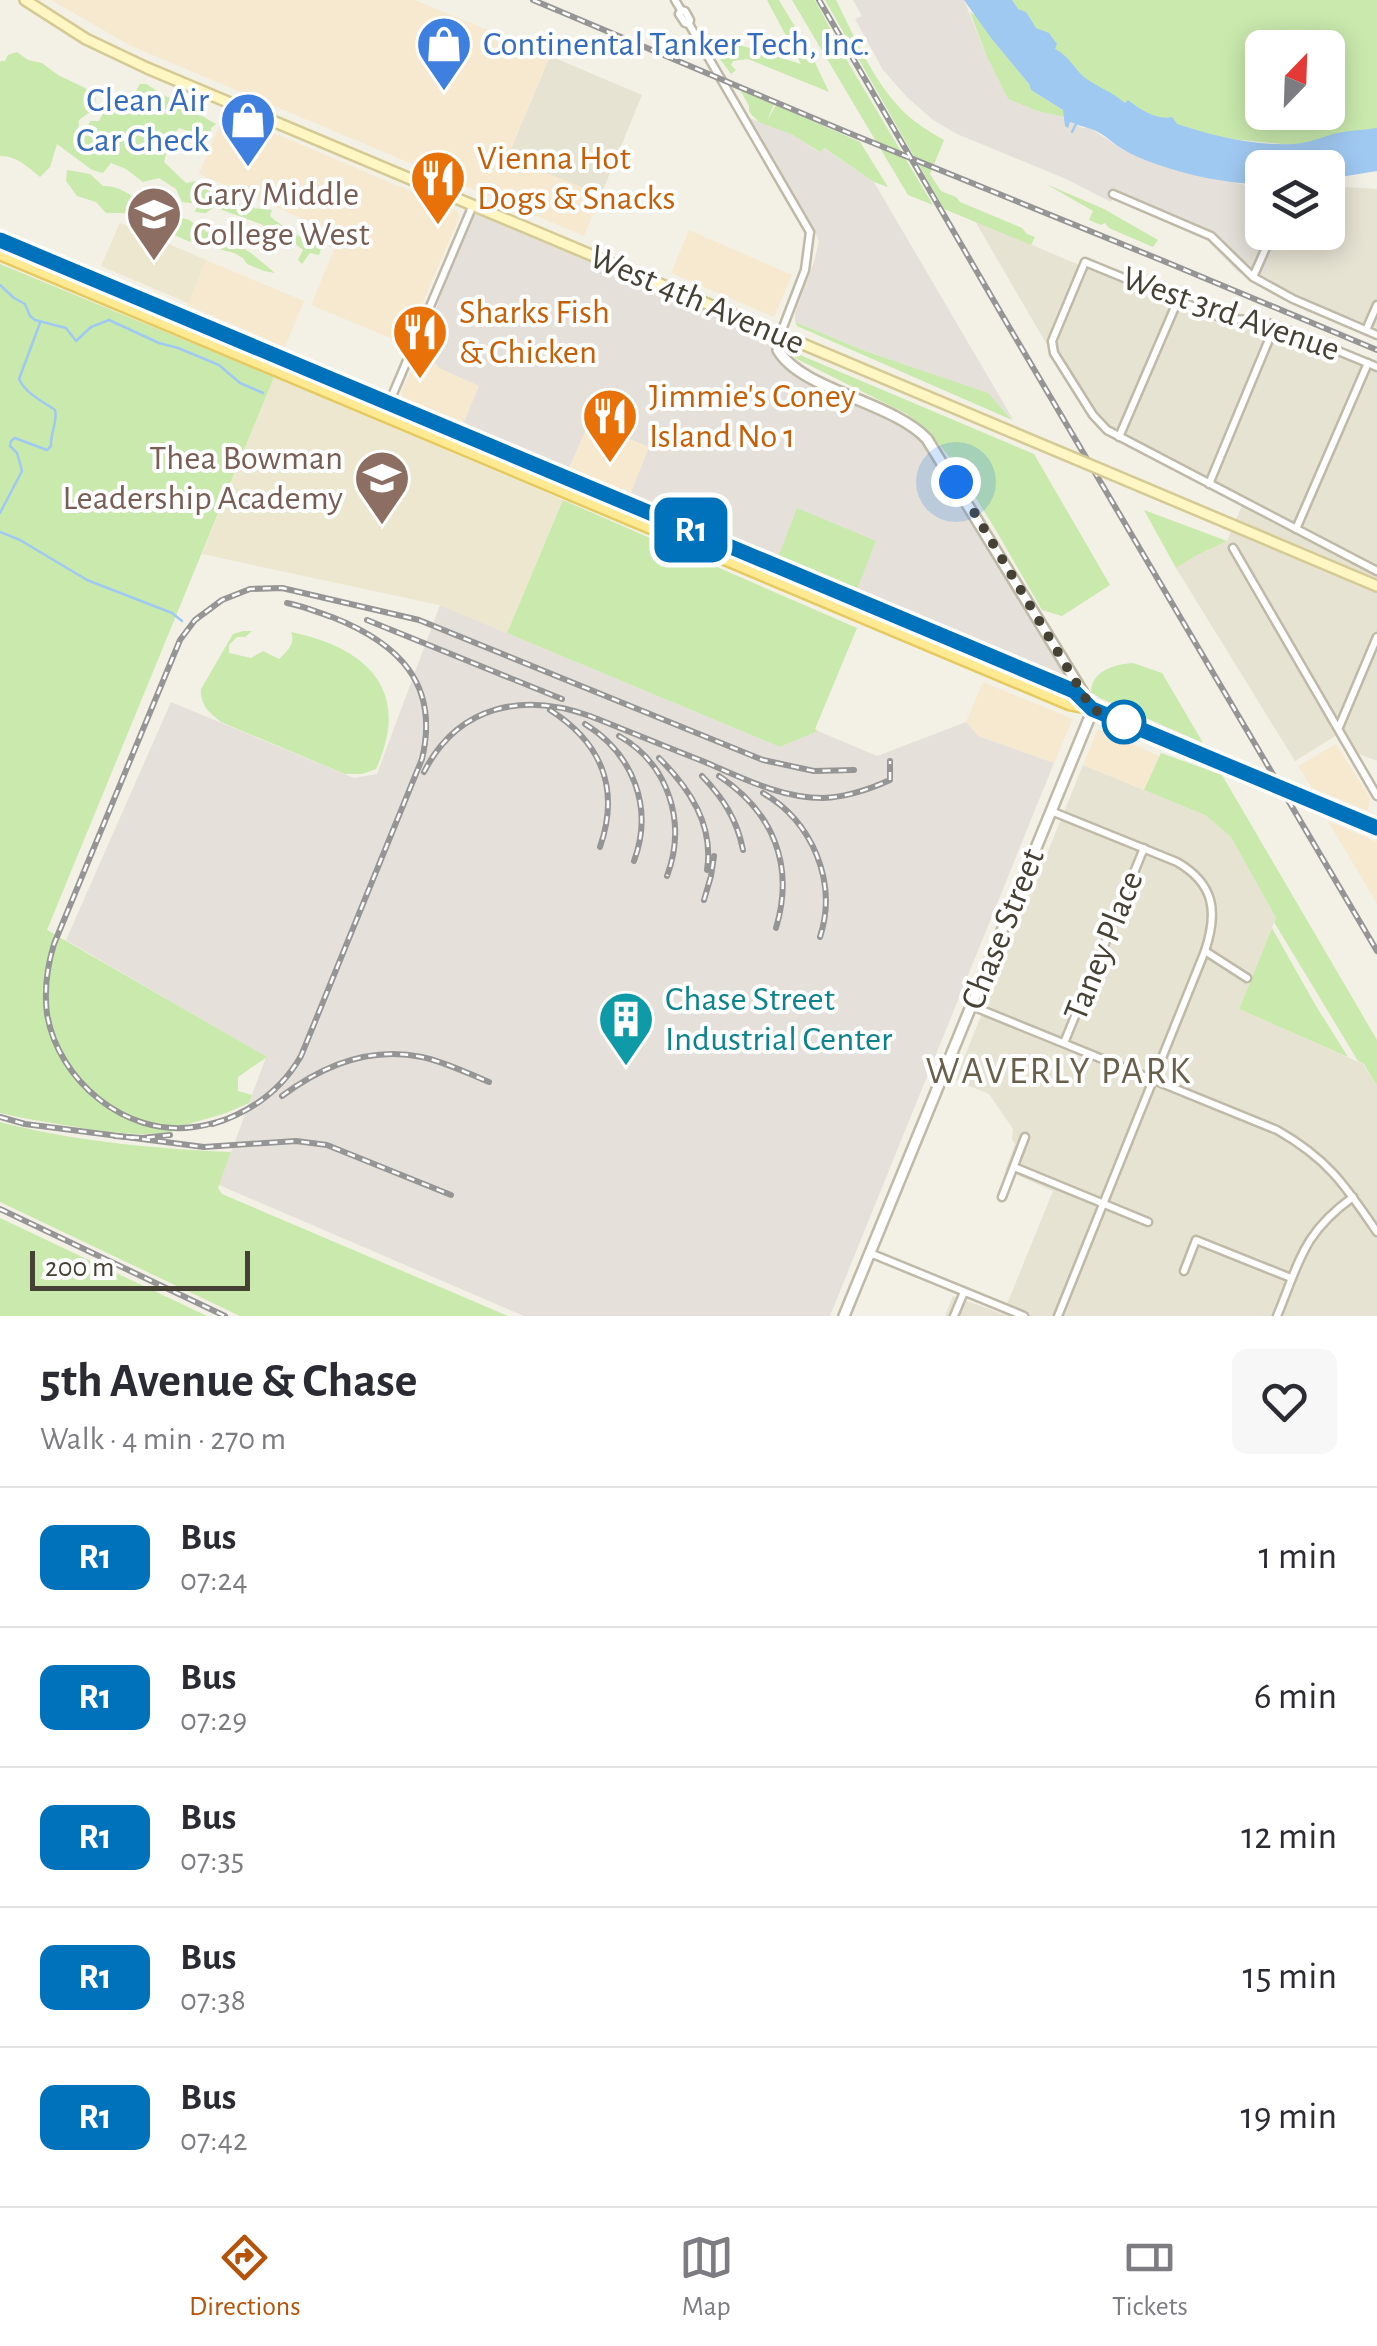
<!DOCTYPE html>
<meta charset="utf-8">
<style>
body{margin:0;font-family:"Alegreya Sans",sans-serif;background:#f7f7f7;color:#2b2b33;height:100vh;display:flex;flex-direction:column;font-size:38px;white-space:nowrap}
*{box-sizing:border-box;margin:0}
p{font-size:32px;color:#7c7c81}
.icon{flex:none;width:55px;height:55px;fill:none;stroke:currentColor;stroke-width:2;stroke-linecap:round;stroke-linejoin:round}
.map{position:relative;height:1316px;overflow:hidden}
.details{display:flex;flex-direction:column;background:#fff;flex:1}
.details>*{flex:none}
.badge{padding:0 20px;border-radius:15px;font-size:35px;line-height:65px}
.needle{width:65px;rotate:23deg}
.controls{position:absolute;left:1245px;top:30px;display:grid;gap:20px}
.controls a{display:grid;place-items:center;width:100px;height:100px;border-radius:15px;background:#fff;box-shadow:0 5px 25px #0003;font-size:50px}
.scale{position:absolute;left:30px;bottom:25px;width:220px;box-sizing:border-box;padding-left:10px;border:5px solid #464135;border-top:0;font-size:28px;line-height:35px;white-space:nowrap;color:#464135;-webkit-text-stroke:8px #fff;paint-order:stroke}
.you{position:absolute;width:50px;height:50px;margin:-25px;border:8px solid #fff;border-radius:50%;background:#1a73e8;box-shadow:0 0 0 15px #1a73e833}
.map>.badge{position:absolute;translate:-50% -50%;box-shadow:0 0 0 5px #fff}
.round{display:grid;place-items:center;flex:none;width:105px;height:105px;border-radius:15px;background:#f7f7f7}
.headline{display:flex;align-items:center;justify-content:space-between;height:170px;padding:0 40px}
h1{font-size:48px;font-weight:700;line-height:75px}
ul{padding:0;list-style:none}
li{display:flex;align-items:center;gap:30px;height:140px;padding:0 40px;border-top:2px solid #e1e1e2}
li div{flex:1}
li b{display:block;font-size:38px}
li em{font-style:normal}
li .badge{min-width:110px;font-weight:700;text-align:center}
.dock{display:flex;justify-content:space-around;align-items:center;height:140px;border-top:2px solid #e1e1e2;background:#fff;font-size:28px;color:#7c7c81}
.dock a{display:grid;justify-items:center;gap:5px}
.dock .active{color:#b45309}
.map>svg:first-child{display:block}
</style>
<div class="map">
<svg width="1377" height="1316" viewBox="0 0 1377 1316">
<rect width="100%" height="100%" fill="#f3f0e5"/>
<g fill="#e7e3d3">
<polygon points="550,56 642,95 601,195 507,158"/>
<polygon points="1328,186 1377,189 1377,328 1303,299 1264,277 1283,233 1328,232"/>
<polygon points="975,221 1217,323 1268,328 1377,372 1377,761 1359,754 1345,730 1295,761 1176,568 1194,556 1227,541 1245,498 1114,432 1100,419 1090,419"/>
<polygon points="1083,765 1205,815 1231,837 1276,918 1239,1009 1363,1064 1377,1086 1377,1316 945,1316 953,1296 1003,1314 1053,1191 1005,1170 1015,1144 1012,1139 1013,1129 989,1094 955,1080"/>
</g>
<g fill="#f6e9d0">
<polygon points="51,0 415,0 550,56 507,157 601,195 584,236 131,46"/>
<polygon points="225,112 457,211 459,218 405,344 311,305 340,235 199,174"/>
<polygon points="689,230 792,275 774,317 671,273"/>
<polygon points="206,260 304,301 285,347 187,305"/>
<polygon points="420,350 431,358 439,368 479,386 461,429 404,400 401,393"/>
<polygon points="588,422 650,447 628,500 566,475"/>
<polygon points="983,682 1073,719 1054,763 978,736 966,722"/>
<polygon points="1098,729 1159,756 1144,790 1083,765"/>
<polygon points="1336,744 1370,798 1368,811 1312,788 1298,766"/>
<polygon points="1328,821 1377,842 1377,904"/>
</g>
<g fill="#e5e1da">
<polygon points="853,0 964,0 987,57 1008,99 1037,111 1065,117 1067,127 1070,122 1082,128 1090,128 1123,150 1167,166 1205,177 1246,185 1262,184 1262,232 1283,233 1264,277 1258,285 1237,271 1208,241 1112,199 1111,202 1066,179 957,134 933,120 907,97 883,70 855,19 862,16"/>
<polygon points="747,117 791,134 819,152 823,148 874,182 1014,421 987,393 865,351 795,322 795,313 814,262 819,241 812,225"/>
<polygon points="474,209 795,343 792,356 843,396 914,431 929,448 1072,685 856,592 875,541 798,509 777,560 628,500 649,447 589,422 566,475 461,429 479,386 439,368 431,358 420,350"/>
<polygon points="440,605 780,747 818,731 877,756 966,722 978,736 1054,763 830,1316 524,1316 219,1185 266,1057 66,940 171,702 354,778 377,774"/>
</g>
<g fill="#ede7cf">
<polygon points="120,223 206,260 188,303 101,266"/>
<polygon points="274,377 563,500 507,633 439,605 202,554"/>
</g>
<g fill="#c9e9ad" fill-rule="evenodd">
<polygon points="767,0 779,0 810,52 829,92 748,59 733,61 731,65 736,70 731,74 701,33 801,64"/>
<polygon points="792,0 815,0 849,64 933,205 908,195"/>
<path d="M825,0H836C853,34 873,80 900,108C912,121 928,131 944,140L930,174L941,191L956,197L960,202L1022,228L1027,234L1035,237L1031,245L944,209Z"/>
<path d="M1004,0H1377V130L1293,145L1200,136L1097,97ZM1262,48H1328V112H1262Z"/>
<polygon points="970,12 976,16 991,38 1029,84 1031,90 1063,110 1065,117 1037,111 1008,99 987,57"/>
<path d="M17,52L28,60L42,63L58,75L85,88L96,98L94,109L79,120L78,133L83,137L90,121H99L113,94L133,96L140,84H146L165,96L194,106L189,113L202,116L216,124L211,128V137L206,143L197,134L179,128L170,139L164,162L186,183L197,181L214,195H231V198L243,207L272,210L270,216C283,228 298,233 310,245L317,236L324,240L319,255L310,253L302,264L298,260L303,250L293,242L285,247L279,245L277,236L261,224L214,207L206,213L195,212L198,204L182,202L176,189L159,178L143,182L126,169L111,163L103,173L92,170L57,144L50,167L40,177C28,167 16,155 0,156V61H5L8,55Z"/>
<polygon points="739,88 774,104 767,121 776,105 860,142 888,187 874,182 824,148 820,152 791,134 759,122 749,112 749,106"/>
<path d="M67,170L90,174L103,186C120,185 129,196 145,202C151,204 157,205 163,207L165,213L189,220L207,232L230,240L251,253L275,273L264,271L247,264L243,258L234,253L188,241L170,233L156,229L127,213H106L96,202L77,196L66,181Z"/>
<polygon points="1046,184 1104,209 1158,240 1153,247 1109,228 1105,223 1101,225 1089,220 1093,211"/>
<path d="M0,264L274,377L47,930L267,1057L238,1077V1091L252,1095L249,1103L226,1113L171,1129L176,1131C138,1138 101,1131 64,1125C42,1121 21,1118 0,1113Z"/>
<polygon points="795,322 865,351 988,393 1012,420 797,326"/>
<polygon points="793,352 1034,454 1110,585 1062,616 1042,610 994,527 952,460 933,437 907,414 797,359 792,356"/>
<polygon points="563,500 857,628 815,729 818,731 780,747 507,633"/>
<polygon points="797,508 876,541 856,592 777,560"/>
<polygon points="1144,510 1227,541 1195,556 1176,568"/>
<path d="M243,631H252L245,637H237L229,645V653L251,658L263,651L279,659C287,651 296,644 291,632C368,648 412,691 376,769L362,774H345L221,722C209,712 200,705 201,689L233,634Z"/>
<path d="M1133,663L1162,673L1203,743L1100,698L1091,692C1091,671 1115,664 1133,663Z"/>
<polygon points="1161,753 1222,775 1377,1040 1377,1086 1364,1064 1358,1061 1274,922 1276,918 1231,837 1205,815 1144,790"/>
<polygon points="1272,928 1316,1006 1348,1057 1239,1009"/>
<path d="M0,1122C70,1141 159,1149 231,1152L218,1188L222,1194L508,1316H240L0,1202Z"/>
<polygon points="0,1218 207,1316 0,1316"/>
</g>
<path fill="#a0c9f2" d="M964,0H1012L1018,9L1026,12L1036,28L1049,33L1057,44L1055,49C1069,56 1073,67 1084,77C1097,87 1113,92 1125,103L1128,100C1139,109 1158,121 1172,117L1177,124C1213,136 1254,146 1293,144C1308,143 1317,139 1330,135C1341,131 1364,130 1377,128V171L1328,179V168H1262V184C1225,185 1157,169 1124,150C1113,144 1104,133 1091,129C1082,126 1080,126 1070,122L1068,128L1065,126L1063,110L1031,90L1029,84L991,38Z"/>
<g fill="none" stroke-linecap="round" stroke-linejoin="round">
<g stroke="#a0c9f2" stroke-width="2.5">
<polyline points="1072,132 1076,124"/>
<polyline points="0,285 14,298 25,304 30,316 35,320 66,328 76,341 91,327 109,320 159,343 178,348 219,365 240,383 263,393"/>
<path d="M0,513L22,471L17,453L10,446L11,441L15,438L47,450L51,446C50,434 58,421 55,410C42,401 25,393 19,379L40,323"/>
<polyline points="0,532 20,540 87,580 172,613 182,621"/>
</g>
<g stroke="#bfb9a8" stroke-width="11">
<g id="minor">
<polyline points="675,0 681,10 679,14 685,23 689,24"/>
<polyline points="681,10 685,11 690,20 689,24 810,232 805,270 780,335"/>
<polyline points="1113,194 1211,236 1253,277 1293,299 1377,335"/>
<polyline points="1253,277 1273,232"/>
<polyline points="1366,330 1377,305"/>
<polyline points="1377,367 1275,325 1256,320 1224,319 1085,262 1052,341 1054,353 1093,415 1107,430 1377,571"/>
<polyline points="384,415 473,205"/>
<polyline points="1119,437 1178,300"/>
<polyline points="1209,484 1275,325"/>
<polyline points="1296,529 1368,363"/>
<polyline points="1233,548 1377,796"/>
<polyline points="1339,727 1377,637"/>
<path d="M1051,811L1177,862C1215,884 1218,912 1205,951L1058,1316"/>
<polyline points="1205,951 1247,978"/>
<path d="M972,1006L1277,1130C1328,1159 1345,1185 1377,1232"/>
<polyline points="1064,1043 1144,848"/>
<polyline points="1014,1167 1148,1222"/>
<polyline points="1002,1197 1025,1137"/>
<polyline points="870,1253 1024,1316"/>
<polyline points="1184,1271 1196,1240 1291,1278"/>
<polyline points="954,1316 964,1292"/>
<path d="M1277,1316C1300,1261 1302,1234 1353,1197"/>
</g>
</g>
<g stroke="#bfb9a8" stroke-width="14">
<path id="tertiary" d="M780,335L778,350C801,390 893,402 927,439L1093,709L844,1316"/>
</g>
<g stroke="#d5c994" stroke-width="14">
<g id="secondary">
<polyline points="25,0 86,39 147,68 1014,433"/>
<polyline points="1114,475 1377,586"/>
</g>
</g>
<g stroke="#e6ca60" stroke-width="15">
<g id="primary">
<polyline points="0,240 1074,691 1092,708"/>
<polyline points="0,254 1069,704 1093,709 1377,828"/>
</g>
</g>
<use href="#minor" stroke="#fff" stroke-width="6"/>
<use href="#tertiary" stroke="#fff" stroke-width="9"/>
<use href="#secondary" stroke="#fff6c4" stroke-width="9"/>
<use href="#primary" stroke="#ffe993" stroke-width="10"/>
<g stroke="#959595" stroke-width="6">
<g id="rail">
<polyline points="533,0 849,133 1166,262 1377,350"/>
<polyline points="819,0 1005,320 1377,951"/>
<polyline points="367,620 562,699"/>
<path d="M550,710C602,743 620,789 600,847"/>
<path d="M585,724C633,754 654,807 634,861"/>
<path d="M619,736C669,764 687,823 667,876"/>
<path d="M659,758C690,789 714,825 707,870"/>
<path d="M424,772C458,705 523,692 590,716C628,731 666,747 705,762C742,778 781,798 823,798C846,797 868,790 890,780V761"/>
<path d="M702,776C723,798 737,819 743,850"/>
<path d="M719,776C773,812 795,865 776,928"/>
<path d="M763,793C812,821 838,882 820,937"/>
<polyline points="704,900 711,876 714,856"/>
<path d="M282,1096C322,1066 370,1046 422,1057C445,1062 467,1073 489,1082"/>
<polyline points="0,1117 25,1124 204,1147 296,1141 327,1145 451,1195"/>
<path d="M224,1120C214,1123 204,1126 194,1127C125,1137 58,1080 47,1014C44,990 47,967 54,944L180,640L195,620L222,600L250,589L282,588L419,620L763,760L814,771L854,770"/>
<path d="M213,1124C251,1112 281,1091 301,1056L422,759C440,683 398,643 332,617C317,612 303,606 287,603"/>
<polyline points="115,1136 142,1138 170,1135"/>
<polyline points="0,1209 225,1316"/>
</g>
</g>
<use href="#rail" stroke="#fff" stroke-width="2.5" stroke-dasharray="8" stroke-linecap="butt"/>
<g stroke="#d5c994" stroke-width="14" stroke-linecap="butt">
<polyline id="secondary-bridge" points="1014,433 1114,475"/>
</g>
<use href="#secondary-bridge" stroke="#fff6c4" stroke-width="9"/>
</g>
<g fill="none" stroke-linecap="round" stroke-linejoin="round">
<g stroke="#fff" stroke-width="22">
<polyline id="line" points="0,240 1074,691 1092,709 1377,828"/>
</g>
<use href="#line" stroke="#0072bc" stroke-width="15"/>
<polyline stroke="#464135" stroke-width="10" stroke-dasharray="0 18" points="956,482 1092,709 1124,722"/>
</g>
<defs>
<g id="shop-pin" transform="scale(2.875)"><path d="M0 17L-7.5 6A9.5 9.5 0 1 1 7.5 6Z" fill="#3f7fe0" stroke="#fff"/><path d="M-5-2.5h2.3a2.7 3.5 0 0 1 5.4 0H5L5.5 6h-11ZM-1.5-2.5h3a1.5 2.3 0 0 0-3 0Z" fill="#fff"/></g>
<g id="restaurant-pin" transform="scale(2.875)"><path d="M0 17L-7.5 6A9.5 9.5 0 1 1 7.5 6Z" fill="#e8710a" stroke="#fff"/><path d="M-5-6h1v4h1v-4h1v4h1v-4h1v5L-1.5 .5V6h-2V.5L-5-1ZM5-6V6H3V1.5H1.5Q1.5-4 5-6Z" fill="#fff"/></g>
<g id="school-pin" transform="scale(2.875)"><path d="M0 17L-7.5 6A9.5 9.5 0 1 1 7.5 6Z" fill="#8d6e63" stroke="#fff"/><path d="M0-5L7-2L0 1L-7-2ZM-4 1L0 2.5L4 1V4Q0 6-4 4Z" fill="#fff"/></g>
<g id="building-pin" transform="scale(2.875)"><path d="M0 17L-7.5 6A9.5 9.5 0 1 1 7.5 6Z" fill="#0f9aa8" stroke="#fff"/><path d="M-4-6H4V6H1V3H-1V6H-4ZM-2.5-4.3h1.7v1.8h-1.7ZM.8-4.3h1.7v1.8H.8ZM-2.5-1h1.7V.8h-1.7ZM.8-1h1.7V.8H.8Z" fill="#fff"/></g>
</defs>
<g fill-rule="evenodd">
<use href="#shop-pin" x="444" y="44"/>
<use href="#shop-pin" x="248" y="120"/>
<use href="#restaurant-pin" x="438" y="178"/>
<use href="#school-pin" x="154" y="214"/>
<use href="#restaurant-pin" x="420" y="332"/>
<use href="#restaurant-pin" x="610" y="416"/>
<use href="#school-pin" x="382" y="478"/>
<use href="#building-pin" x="626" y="1019"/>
</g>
<circle fill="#fff" stroke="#0072bc" stroke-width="5" cx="1124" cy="722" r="20"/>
<g text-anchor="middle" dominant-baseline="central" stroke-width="8" stroke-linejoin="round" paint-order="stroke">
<g font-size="35" fill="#366cbe" stroke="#fff" text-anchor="start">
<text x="483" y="44">Continental Tanker Tech, Inc.</text>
<text x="209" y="100" text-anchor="end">Clean Air<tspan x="209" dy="40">Car Check</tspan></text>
</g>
<g font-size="35" fill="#c56008" stroke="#fff" text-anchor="start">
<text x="477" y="158">Vienna Hot<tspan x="477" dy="40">Dogs &amp; Snacks</tspan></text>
<text x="459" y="312">Sharks Fish<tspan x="459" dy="40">&amp; Chicken</tspan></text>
<text x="649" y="396">Jimmie's Coney<tspan x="649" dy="40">Island No 1</tspan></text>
</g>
<g font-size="35" fill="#785e54" stroke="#fff" text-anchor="start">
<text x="193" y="194">Gary Middle<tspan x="193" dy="40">College West</tspan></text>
<text x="343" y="458" text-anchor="end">Thea Bowman<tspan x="343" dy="40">Leadership Academy</tspan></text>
</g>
<g font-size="35" fill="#464135" stroke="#fff">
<text transform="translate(697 300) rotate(23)">West 4th Avenue</text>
<text transform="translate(1231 314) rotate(19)">West 3rd Avenue</text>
<text transform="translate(1003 929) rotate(-68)">Chase Street</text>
<text transform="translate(1104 946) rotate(-68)">Taney Place</text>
</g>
<g font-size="35" fill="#0d838f" stroke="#fff" text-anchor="start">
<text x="665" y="999">Chase Street<tspan x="665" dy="40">Industrial Center</tspan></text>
</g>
<g font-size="38" letter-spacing="2.5" fill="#69604c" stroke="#fff">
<text x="1059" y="1072">WAVERLY PARK</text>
</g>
</g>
</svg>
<div class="controls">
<a><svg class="needle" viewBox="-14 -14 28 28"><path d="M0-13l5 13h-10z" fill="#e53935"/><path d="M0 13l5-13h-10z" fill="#7c7c81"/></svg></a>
<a><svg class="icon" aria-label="layers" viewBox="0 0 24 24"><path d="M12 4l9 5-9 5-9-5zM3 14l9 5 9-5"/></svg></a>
</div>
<div class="scale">200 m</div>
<div class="you" style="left:956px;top:482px"></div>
<b class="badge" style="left:691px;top:530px;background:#0072bc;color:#fff">R1</b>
</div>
<section class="details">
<div class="headline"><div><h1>5th Avenue &amp; Chase</h1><p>Walk · 4 min · 270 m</p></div><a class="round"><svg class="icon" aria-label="heart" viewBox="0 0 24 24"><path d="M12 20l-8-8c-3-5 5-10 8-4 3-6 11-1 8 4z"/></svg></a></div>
<ul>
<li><span class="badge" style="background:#0072bc;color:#fff">R1</span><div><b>Bus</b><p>07:24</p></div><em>1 min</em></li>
<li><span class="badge" style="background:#0072bc;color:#fff">R1</span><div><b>Bus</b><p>07:29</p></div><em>6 min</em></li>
<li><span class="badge" style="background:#0072bc;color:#fff">R1</span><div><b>Bus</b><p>07:35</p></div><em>12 min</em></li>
<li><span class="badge" style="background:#0072bc;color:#fff">R1</span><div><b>Bus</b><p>07:38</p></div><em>15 min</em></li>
<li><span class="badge" style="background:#0072bc;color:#fff">R1</span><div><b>Bus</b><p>07:42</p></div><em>19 min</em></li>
</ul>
</section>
<nav class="dock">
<a class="active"><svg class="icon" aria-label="directions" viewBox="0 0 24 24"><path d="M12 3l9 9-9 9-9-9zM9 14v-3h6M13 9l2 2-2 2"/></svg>Directions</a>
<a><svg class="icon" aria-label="map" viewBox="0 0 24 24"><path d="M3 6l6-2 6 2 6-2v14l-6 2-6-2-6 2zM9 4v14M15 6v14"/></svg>Map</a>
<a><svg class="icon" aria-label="tickets" viewBox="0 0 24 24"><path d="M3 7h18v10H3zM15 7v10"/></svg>Tickets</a>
</nav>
